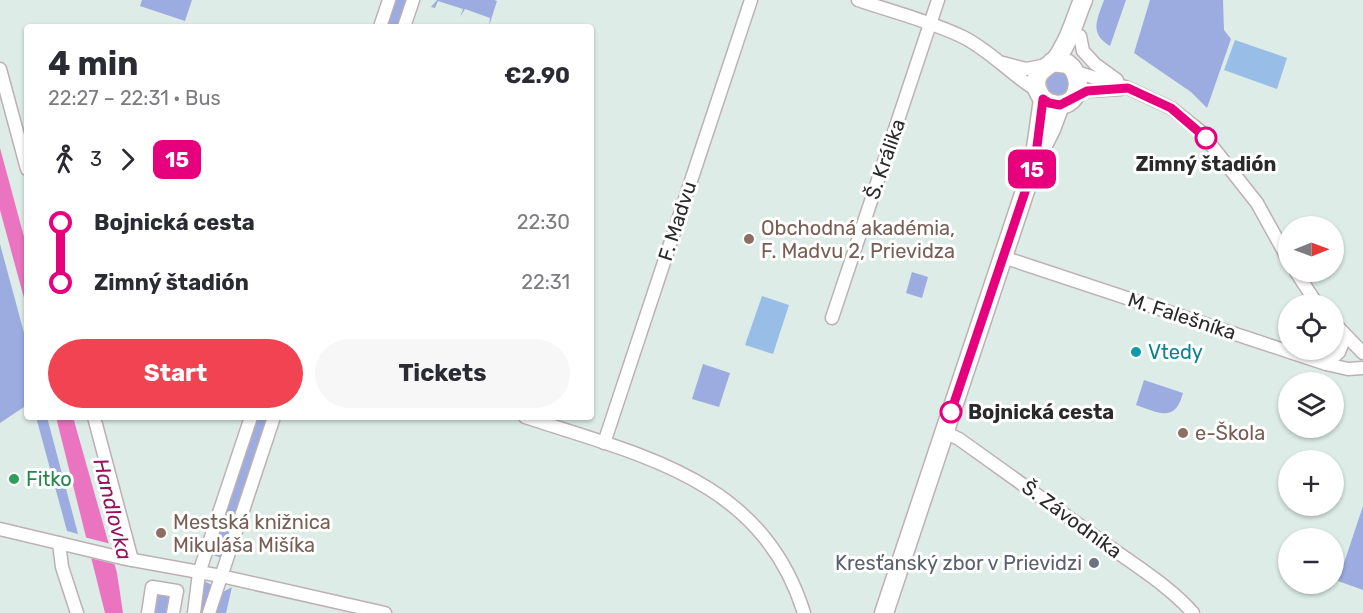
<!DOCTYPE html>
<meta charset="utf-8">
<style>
body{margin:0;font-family:Rubik,sans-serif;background:#f7f7f7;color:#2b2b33;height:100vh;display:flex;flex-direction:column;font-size:22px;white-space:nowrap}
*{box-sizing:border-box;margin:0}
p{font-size:20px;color:#7c7c81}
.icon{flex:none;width:33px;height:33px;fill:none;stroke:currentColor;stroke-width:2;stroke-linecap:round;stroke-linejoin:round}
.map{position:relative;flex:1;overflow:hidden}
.details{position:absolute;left:24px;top:24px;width:570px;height:396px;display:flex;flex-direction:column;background:#fff;border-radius:6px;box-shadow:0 2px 4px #0004}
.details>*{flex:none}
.badge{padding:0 12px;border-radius:9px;font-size:21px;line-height:39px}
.needle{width:39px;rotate:89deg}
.controls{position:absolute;left:1278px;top:216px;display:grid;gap:12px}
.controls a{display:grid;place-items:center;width:66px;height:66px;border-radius:50%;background:#fff;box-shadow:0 2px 4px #0004;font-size:30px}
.map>.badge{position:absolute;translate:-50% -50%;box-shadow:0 0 0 3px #fff}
.legs{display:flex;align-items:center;gap:9px;height:66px;padding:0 24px;font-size:20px}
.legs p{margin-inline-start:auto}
.summary{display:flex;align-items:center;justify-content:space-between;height:102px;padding:0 24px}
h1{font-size:33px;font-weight:700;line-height:45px}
.button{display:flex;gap:12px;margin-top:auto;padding:12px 24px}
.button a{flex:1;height:69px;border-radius:36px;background:#f24353;color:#fff;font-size:24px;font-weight:700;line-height:69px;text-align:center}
.button a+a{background:#f7f7f7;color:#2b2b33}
ul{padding:0 24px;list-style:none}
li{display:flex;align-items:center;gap:21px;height:60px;font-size:22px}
li i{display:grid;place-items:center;width:9px;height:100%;margin:0 8px;background:currentColor}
li i::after{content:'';width:15px;height:15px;margin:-8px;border:4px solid;border-radius:50%;background:#fff}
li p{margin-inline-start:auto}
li:first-child i{background:linear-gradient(#0000 50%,currentColor 0)}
li:last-child i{background:linear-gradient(currentColor 50%,#0000 0)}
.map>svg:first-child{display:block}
</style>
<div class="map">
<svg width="1363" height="613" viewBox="0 0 1363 613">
<rect width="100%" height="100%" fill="#ddece7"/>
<g fill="#9cace0">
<polygon points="142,0 192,0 185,21 140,6"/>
<polygon points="395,0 408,0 399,27 386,27"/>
<polygon points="437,0 494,0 497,1 489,26 490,18 465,9 460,17 463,9 438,1 435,8 431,7"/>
<path d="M1104,0H1126L1110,46C1089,33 1097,20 1104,0Z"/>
<polygon points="1150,0 1223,0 1224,30 1231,39 1207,108 1191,92 1134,53"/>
<circle cx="1057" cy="83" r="13"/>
<polygon points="0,244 27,344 27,405 0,423"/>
<polygon points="912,272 928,277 922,298 906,293"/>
<polygon points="703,364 730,373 719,407 692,399"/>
<path d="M1144,380L1183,393C1175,423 1159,413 1136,405Z"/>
<polygon points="36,417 47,417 78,534 67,531"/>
<polygon points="256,417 269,417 222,558 210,554"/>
<polygon points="1363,506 1363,590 1338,581"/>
<polygon points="206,582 212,585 205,613 197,613 202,583"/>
<polygon points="232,587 226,613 215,613 223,592"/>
<polygon points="158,594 170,596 167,613 155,613"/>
</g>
<g fill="#98bee7">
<polygon points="1235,40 1287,58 1277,89 1224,70"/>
<polygon points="762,296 789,305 773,354 745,345"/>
</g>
<g fill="#ea74bf">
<polygon points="0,148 27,248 27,309 0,210"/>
<polygon points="56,417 73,417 117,573 123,613 105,613"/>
</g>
<polygon fill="#ddece7" points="84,537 111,544 118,565 90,558"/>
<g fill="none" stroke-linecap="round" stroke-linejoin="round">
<g stroke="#beb0b2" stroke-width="15">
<g id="street">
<path d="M858,0C893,12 930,21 963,37C991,51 1011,75 1038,91"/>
<polyline points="380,27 389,0"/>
<polyline points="404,27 413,0"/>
<polyline points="1080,36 1083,51 1095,64 1117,80"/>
<polyline points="1003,63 1026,69 1047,65"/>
<polyline points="0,69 27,169"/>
<polyline points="1076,72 1128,88 1171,108 1200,131 1257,203 1288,259"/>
<polyline points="1075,95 1087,91 1121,89"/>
<polyline points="1003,257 1326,364 1348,369 1363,368"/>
<polyline points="1296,272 1317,304"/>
<polyline points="832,318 938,0"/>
<polyline points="1334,323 1363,353"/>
<polyline points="1326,364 1339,352 1345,337"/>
<polyline points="94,417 132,560"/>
<path d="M525,417C643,456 762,479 804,613"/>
<path d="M944,432L959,439C1010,475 1060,511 1110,547C1139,568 1170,587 1193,613"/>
<polyline points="604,443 751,0"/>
<polyline points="0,529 122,558 221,576 385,613"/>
<polyline points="59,543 62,567 77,613"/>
<polyline points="148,613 152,587 177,591 173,613"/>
<polyline points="194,613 199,573 251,417"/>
<polyline points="209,613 274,417"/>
</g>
</g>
<g stroke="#beb0b2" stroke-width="21">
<g id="secondary">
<path d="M1052,62L1068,64C1086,78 1078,110 1053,104C1047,103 1041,98 1039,93C1031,78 1041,70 1052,63C1056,60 1061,52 1063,48C1072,33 1076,16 1083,0"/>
<polyline points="1036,148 1043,99"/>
<polyline points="884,613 1035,161 1051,129 1060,105"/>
</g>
</g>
<use href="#street" stroke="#fff" stroke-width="12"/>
<use href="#secondary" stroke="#fff" stroke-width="18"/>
</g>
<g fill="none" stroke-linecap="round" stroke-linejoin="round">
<g stroke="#fff" stroke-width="14">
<polyline id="line-1" points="951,412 1035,162 1043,99 1049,103 1060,105 1087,91 1128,88 1171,108 1206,138"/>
</g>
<use href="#line-1" stroke="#e6007e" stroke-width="9"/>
</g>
<g fill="#fff" stroke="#e6007e" stroke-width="3">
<circle cx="1206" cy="138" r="10"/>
<circle cx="951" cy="412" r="10"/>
</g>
<g fill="#8d6e63" stroke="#fff" stroke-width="2">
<circle cx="749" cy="239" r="6"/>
<circle cx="1183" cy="433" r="6"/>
<circle cx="161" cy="533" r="6"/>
</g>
<circle fill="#0f9aa8" stroke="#fff" stroke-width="2" cx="1136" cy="352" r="6"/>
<circle fill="#2e9e5b" stroke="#fff" stroke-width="2" cx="14" cy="479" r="6"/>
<circle fill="#6b7280" stroke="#fff" stroke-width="2" cx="1094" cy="563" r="6"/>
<g text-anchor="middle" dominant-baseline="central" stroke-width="6" stroke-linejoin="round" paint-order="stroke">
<g font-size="20" fill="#2a2a2a" stroke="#fff">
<text transform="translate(885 159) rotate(-71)">Š. Králika</text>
<text transform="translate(677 221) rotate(-72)">F. Madvu</text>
<text transform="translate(1182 316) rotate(18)">M. Falešníka</text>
<text transform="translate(1072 519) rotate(36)">Š. Závodníka</text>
</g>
<g font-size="20" font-weight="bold" fill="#2a2a2a" stroke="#fff">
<text x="1206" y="164">Zimný štadión</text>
<text x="968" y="412" text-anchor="start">Bojnická cesta</text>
</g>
<g font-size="20" fill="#785e54" stroke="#fff" text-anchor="start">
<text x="761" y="228">Obchodná akadémia,<tspan x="761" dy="23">F. Madvu 2, Prievidza</tspan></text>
<text x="1195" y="433">e-Škola</text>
<text x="173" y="522">Mestská knižnica<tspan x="173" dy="23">Mikuláša Mišíka</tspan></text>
</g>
<g font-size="20" fill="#0d838f" stroke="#fff" text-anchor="start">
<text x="1148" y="352">Vtedy</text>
</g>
<g font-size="20" fill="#27864d" stroke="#fff" text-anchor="start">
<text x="26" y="479">Fitko</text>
</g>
<g font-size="20" fill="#5b616d" stroke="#fff" text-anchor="end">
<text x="1082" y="563">Kresťanský zbor v Prievidzi</text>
</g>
<g font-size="21" font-style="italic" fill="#96135c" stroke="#fff">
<text transform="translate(113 509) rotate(76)">Handlovka</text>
</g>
</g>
</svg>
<div class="controls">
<a><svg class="needle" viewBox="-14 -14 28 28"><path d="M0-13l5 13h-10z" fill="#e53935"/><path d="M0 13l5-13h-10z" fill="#7c7c81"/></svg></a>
<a><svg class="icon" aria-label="locate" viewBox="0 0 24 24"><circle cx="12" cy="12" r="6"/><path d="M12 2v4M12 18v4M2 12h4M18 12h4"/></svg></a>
<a><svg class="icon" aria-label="layers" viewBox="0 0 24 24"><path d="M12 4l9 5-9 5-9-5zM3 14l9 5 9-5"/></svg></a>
<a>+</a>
<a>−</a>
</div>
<b class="badge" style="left:1032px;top:169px;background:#e6007e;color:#fff">15</b>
<section class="details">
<div class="summary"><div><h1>4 min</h1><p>22:27 – 22:31 · Bus</p></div><b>€2.90</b></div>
<div class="legs"><svg class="icon" aria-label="walk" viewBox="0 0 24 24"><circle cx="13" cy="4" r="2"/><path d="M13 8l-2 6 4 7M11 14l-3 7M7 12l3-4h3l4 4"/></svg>3<svg class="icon" aria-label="forward" viewBox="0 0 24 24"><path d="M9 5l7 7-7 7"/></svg><b class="badge" style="background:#e6007e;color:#fff">15</b></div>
<ul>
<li><i style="color:#e6007e"></i><b>Bojnická cesta</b><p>22:30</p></li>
<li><i style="color:#e6007e"></i><b>Zimný štadión</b><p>22:31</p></li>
</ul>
<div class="button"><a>Start</a><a>Tickets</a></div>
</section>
</div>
